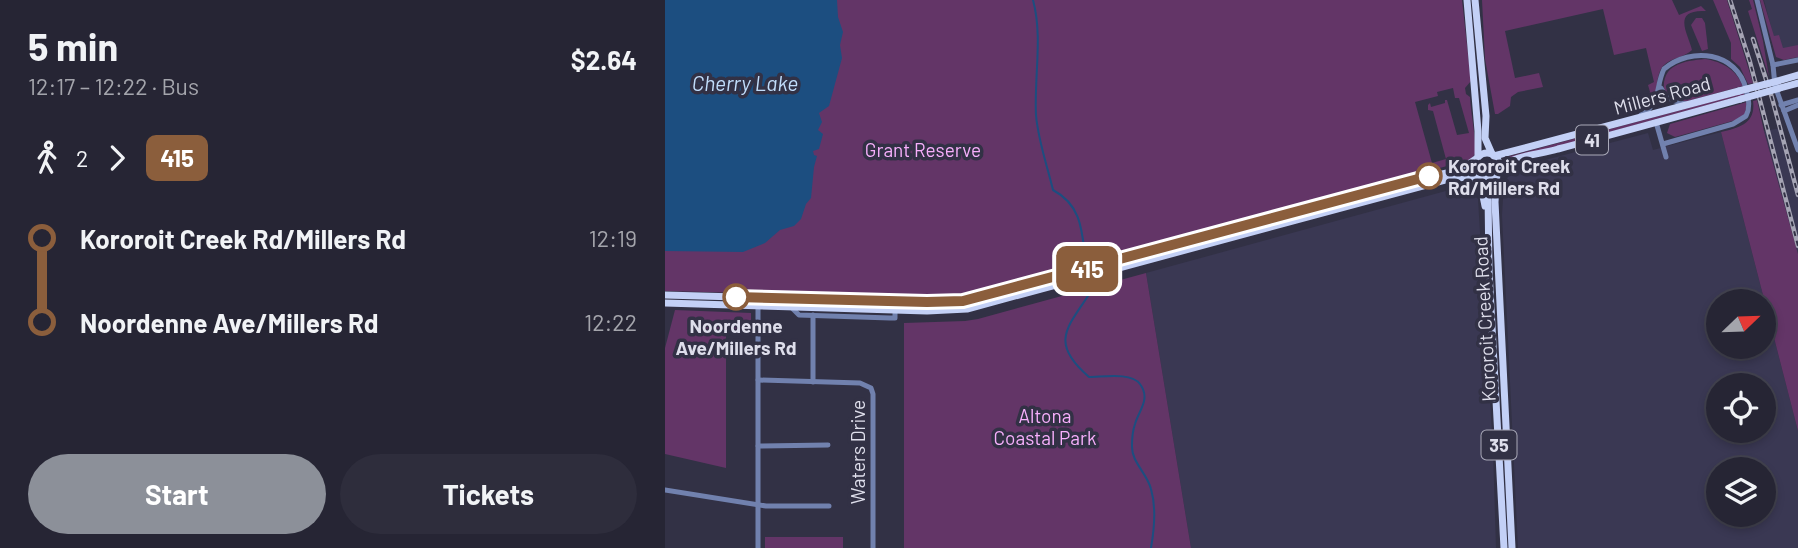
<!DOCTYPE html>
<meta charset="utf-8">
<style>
body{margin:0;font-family:Barlow,sans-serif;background:#2e2d3c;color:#f1f3f6;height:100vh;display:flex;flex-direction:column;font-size:26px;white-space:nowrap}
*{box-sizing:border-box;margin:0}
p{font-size:23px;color:#a4a5ac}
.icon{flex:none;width:38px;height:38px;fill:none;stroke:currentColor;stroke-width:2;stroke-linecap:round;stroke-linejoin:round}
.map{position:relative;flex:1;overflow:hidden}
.details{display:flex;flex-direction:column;background:#262534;width:665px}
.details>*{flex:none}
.badge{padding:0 14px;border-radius:10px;font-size:24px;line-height:46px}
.needle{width:46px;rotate:67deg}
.tools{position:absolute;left:1041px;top:289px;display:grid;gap:14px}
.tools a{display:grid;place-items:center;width:70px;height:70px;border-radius:50%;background:#262534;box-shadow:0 4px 10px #0003,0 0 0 2px #42424f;font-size:35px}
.map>.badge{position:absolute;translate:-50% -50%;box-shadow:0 0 0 4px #fff}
.legs{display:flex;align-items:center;gap:10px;height:77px;padding:0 28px;font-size:23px}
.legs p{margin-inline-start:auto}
.headline{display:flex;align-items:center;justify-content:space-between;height:119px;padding:0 28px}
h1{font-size:38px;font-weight:700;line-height:52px}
.cta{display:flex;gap:14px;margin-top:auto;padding:14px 28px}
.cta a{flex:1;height:80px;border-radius:42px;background:#8c9099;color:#fff;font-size:28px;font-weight:700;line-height:80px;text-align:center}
.cta a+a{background:#2e2d3c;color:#f1f3f6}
ul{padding:0 28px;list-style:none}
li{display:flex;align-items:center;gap:24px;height:84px;font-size:26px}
li i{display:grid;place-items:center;width:10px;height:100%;margin:0 9px;background:currentColor}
li i::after{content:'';width:18px;height:18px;margin:-9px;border:5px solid;border-radius:50%;background:#262534}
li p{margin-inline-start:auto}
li:first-child i{background:linear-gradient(#0000 50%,currentColor 0)}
li:last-child i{background:linear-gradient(currentColor 50%,#0000 0)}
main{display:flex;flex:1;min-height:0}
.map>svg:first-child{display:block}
</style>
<main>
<section class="details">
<div class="headline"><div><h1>5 min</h1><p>12:17 – 12:22 · Bus</p></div><b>$2.64</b></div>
<div class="legs"><svg class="icon" aria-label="walk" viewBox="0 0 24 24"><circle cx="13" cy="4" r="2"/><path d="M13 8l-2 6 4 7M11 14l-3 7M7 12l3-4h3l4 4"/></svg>2<svg class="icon" aria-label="forward" viewBox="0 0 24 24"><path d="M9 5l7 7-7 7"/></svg><b class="badge" style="background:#8b5e3c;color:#fff">415</b></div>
<ul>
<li><i style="color:#8b5e3c"></i><b>Kororoit Creek Rd/Millers Rd</b><p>12:19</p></li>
<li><i style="color:#8b5e3c"></i><b>Noordenne Ave/Millers Rd</b><p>12:22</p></li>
</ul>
<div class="cta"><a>Start</a><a>Tickets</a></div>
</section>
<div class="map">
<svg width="1133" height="548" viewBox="0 0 1133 548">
<rect width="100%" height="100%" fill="#323145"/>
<g fill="#3a3853" fill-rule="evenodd">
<polygon points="1099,0 1133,0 1133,53 1114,57"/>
<polygon points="1117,128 1133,189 1133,254 1099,131"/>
<path d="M1056,132L1133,431V548H853L837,215L839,183L849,168L983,133L988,150ZM1054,301H1099V346H1054ZM1054,385H1099V430H1054ZM1054,469H1099V514H1054Z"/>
<polygon points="799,186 813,199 828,450 831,548 526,548 481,273"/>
</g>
<g fill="#633567" fill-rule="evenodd">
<path d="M0,0H797L806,81L800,88L801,94L805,97C806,116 811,135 810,154C804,163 793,172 782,166L310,295L267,298L0,291ZM788,88L790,98H794L804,133L792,135L782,100H780V103L766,107L765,103L763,105V110L768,111L781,159L767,163L750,102L773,96L772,92Z"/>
<path d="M815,0H1007L1014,15L1036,6L1041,11C1005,9 1024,35 1027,50C1019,58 1007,57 998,66C988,78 996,103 979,110C975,112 968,112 963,114L962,112L977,105L985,92L983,85L989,82L981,48L949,55L938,9L840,31L850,78L874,73L878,87L853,92L846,97L845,106L833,114H830L820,59L817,0Z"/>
<polygon points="1048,0 1062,0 1088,83 1083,84 1075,67 1066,59 1066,43"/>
<polygon points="1084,0 1088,0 1098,41 1104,77 1083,11 1087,9"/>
<polygon points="1095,0 1098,0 1109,36 1114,35 1118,48 1133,45 1133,57 1119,60 1111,57"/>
<polygon points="1031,18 1037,18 1040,23 1043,49 1037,51 1026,25"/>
<path d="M1040,59C1058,62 1070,69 1078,86L1019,102L1009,100L999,91C996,64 1019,61 1040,59Z"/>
<polygon points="1079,93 1079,95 839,161 838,158"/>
<path d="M1092,100L1099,131L1133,254V431L1056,132C1075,128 1091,123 1088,101Z"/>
<polygon points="1082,102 1080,114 1071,120 1010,137 1002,133 1005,124"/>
<polygon points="803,170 804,172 425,274 426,271 748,183"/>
<polygon points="481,273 526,548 239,548 239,323 300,321 313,319"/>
<polygon points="10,310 86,313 86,331 61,332 61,468 0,454 0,348"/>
<rect x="100" y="537" width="78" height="11"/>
</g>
<polygon fill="#1c4e80" points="0,0 172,0 173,17 178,32 175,45 177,58 164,106 154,113 157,122 153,130 158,134 154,149 148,151 149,155 152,156 149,167 146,198 141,204 136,219 129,226 115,230 100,243 78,252 0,251"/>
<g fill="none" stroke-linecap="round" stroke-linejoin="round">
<g stroke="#1c4e80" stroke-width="2">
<path d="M368,0C378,37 369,77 371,115C373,140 382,165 388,190C418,206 417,233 421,264"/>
<path d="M425,279L427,290C403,327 383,342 424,377C438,377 466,372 475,384C486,399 474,410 470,424C468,430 467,439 467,445C466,462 482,473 486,489C491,506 489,531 486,548"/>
</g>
<g stroke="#7181ae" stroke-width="5">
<polyline points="1092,0 1108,65 1110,86 1133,150"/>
<polyline points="1108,65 1133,60"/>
<path d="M996,88C1001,99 1010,102 1021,104"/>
<polyline points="1116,105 1133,100"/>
<polyline points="1119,111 1133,105"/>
<path d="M976,115C997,103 990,87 999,69C1026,46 1072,52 1081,89C1083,98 1086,106 1081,116L1068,124L998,144"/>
<polyline points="991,122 1001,157"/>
<polyline points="126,307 134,315 225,318 230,318 230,310"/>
<polyline points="148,315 148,382"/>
<polyline points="93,380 195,383 206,388 208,394 208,548"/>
<polyline points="93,446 163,445"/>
<polyline points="0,490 101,506 164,506"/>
<polyline points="93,548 93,303"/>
</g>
<g stroke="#c3d0f6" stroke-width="7">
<polyline points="802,0 813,131 813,157"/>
<polyline points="810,0 821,116 820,138 827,154"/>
<polyline points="1113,81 1133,75"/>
<polyline points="1115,88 1133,83"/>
<circle cx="822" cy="165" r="12"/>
<polyline points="829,156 1074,91"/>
<path d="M833,169C849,155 873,155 893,149C954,133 1015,116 1076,99"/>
<polyline points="832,172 830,202 847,548"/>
<polyline points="805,176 817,191 820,206"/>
<polyline points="816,176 823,193 824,271 839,548"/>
<polyline points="0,295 262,302 298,301 729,185 795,170 811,159"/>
<polyline points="0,303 262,311 302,309 780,180 815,175"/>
</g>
<g stroke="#a5a4b4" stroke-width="4.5">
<g id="rail">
<polyline points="1065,0 1085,62 1133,246"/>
<polyline points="1088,39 1107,98 1133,195"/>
</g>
</g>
<use href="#rail" stroke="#323145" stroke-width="2" stroke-dasharray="5" stroke-linecap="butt"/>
<g stroke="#c3d0f6" stroke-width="7">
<polyline points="1074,91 1113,81"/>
<polyline points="1076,99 1115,88"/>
</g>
</g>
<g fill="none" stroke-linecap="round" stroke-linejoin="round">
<g stroke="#fff" stroke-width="16">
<polyline id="line-1" points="71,297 262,302 298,301 764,176"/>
</g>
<use href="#line-1" stroke="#8b5e3c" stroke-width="10"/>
</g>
<g fill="#fff" stroke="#8b5e3c" stroke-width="3.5">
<circle cx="764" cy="176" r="12"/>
<circle cx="71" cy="297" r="12"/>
</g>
<g text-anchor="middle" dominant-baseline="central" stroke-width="7" stroke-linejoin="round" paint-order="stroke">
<g fill="#323145" stroke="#aaaab9" stroke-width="2">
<rect x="911" y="125.5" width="32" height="29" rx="5"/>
<rect x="816.5" y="430.5" width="35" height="29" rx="5"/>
</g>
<g font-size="18" font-weight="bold" fill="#dedeeb">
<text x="927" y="140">41</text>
<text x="834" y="445">35</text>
</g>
<g font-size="19" fill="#dedeeb" stroke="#323145">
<text transform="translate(997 95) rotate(-15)">Millers Road</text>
<text transform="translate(819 319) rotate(-93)">Kororoit Creek Road</text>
<text transform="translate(192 452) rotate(-90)">Waters Drive</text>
</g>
<g font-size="19" fill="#f7affc" stroke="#323145">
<text x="258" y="149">Grant Reserve</text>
<text x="380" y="415">Altona<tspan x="380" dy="22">Coastal Park</tspan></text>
</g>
<g font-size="19" font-weight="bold" fill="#dedeeb" stroke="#323145" text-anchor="start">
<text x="783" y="165">Kororoit Creek<tspan x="783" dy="22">Rd/Millers Rd</tspan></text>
<text x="71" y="325" text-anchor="middle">Noordenne<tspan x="71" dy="22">Ave/Millers Rd</tspan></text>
</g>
<g font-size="21" font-style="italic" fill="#c1ddfb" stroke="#323145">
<text x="80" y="82">Cherry Lake</text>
</g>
</g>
</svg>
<div class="tools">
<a><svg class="needle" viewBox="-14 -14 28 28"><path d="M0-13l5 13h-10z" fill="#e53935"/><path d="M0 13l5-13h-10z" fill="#a4a5ac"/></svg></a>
<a><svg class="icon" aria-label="locate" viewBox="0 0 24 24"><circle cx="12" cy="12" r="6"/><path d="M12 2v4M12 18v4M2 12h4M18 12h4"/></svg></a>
<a><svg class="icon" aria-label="layers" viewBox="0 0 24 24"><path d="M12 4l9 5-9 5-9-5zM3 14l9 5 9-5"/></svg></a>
</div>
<b class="badge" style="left:422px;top:269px;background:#8b5e3c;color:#fff">415</b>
</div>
</main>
